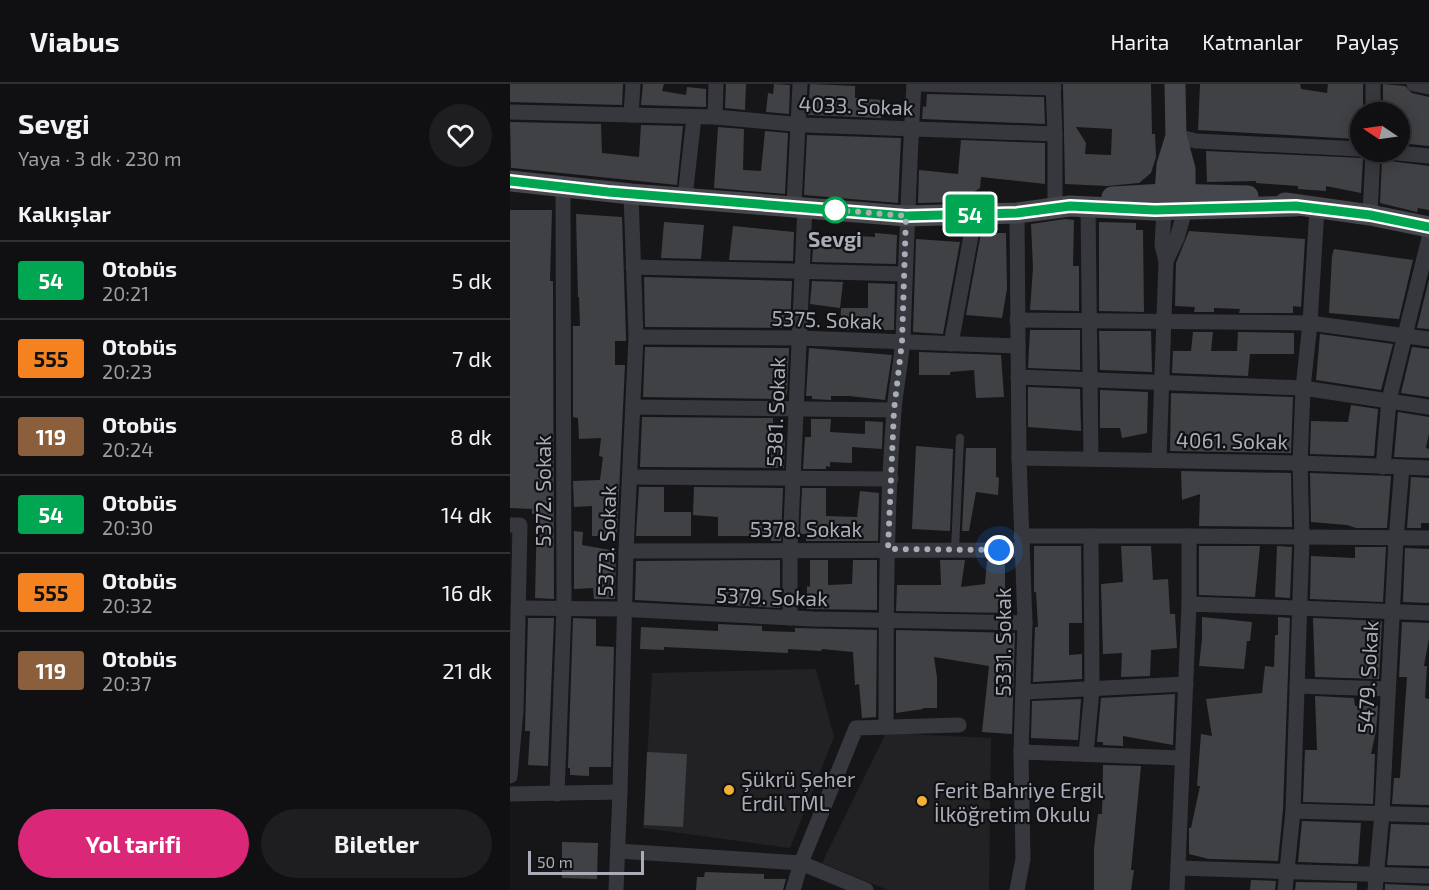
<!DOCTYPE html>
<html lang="tr">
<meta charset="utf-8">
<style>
body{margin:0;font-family:"Exo 2",sans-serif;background:#1e1e20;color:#f1f3f6;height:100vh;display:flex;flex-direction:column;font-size:22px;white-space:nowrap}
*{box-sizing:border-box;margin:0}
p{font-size:20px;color:#9c9d9f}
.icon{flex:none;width:33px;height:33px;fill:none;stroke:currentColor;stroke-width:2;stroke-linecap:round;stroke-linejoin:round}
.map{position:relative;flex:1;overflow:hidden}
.side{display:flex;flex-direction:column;background:#101012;width:510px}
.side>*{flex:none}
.badge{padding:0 12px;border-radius:4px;font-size:21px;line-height:39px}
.needle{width:39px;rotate:283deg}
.fabs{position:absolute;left:840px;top:18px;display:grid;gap:12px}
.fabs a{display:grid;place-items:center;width:60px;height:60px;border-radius:50%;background:#101012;box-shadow:0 3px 15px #0003,0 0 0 2px #303032;font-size:30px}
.scale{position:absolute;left:18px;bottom:15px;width:116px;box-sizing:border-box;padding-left:6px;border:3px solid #a8adb8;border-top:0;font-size:16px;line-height:21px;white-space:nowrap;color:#a8adb8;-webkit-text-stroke:4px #111113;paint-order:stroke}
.you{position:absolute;width:30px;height:30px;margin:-15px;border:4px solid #fff;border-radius:50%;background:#1a73e8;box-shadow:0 0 0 9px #1a73e833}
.map>.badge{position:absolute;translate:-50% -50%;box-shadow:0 0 0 3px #fff}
h2{padding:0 18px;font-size:22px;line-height:54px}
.round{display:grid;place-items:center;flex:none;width:63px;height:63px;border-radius:32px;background:#1e1e20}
.head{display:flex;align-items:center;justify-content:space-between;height:102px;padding:0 18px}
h1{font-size:28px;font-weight:700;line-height:45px}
.action{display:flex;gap:12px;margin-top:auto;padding:12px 18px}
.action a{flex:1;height:69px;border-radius:36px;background:#db2777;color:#fff;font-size:24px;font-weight:700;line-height:69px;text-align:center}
.action a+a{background:#1e1e20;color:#f1f3f6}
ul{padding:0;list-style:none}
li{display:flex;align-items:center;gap:18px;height:78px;padding:0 18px;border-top:2px solid #303032}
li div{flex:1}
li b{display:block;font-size:22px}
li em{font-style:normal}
li .badge{min-width:66px;font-weight:700;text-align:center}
header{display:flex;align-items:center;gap:36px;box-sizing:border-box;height:84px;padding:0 30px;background:#101012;border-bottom:2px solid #303032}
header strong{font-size:28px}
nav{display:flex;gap:33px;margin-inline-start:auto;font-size:21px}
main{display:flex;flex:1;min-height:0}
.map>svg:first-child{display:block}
</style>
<header>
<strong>Viabus</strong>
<nav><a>Harita</a><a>Katmanlar</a><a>Paylaş</a></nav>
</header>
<main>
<section class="side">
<div class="head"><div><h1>Sevgi</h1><p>Yaya · 3 dk · 230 m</p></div><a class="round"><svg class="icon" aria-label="heart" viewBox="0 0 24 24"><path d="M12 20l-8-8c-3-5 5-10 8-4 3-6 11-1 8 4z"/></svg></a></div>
<h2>Kalkışlar</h2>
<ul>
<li><span class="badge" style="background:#00a651;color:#fff">54</span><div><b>Otobüs</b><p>20:21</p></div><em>5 dk</em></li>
<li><span class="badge" style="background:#f58220;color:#111">555</span><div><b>Otobüs</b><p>20:23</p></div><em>7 dk</em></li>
<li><span class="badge" style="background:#8b5e3c;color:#fff">119</span><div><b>Otobüs</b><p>20:24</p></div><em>8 dk</em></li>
<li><span class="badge" style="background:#00a651;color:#fff">54</span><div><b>Otobüs</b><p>20:30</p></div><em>14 dk</em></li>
<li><span class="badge" style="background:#f58220;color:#111">555</span><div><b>Otobüs</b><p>20:32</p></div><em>16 dk</em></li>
<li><span class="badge" style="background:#8b5e3c;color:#fff">119</span><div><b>Otobüs</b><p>20:37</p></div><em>21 dk</em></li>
</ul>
<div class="action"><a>Yol tarifi</a><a>Biletler</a></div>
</section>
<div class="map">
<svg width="919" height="806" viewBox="0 0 919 806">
<rect width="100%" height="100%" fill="#161618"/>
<g fill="#222225">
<polygon points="306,585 324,653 280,764 133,744 142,589"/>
<polygon points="376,649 481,654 479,806 378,806 312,779"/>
</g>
<g fill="#404145" fill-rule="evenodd">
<polygon points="0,0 113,0 112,21 0,18"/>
<polygon points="133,0 154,0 152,7 176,11 177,3 196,5 196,23 131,21"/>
<polygon points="216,0 236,0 235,26 215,24"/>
<polygon points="264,0 280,1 279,30 256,28 258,9 263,10"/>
<polygon points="300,0 345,2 345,14 373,16 371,34 298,31"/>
<path d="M553,0H641L642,50H645L646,73L641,89L629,99L597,102L555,100ZM566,43L602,45L601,71L575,70L576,59Z"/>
<polygon points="690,0 790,0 791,5 817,9 818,0 853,0 853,23 850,23 846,55 688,46"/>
<polygon points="873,0 895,2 902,9 919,13 919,62 890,59 890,28 873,27"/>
<polygon points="417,10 534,13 535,40 412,35 413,22 416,23"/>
<polygon points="0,38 91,40 92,69 129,73 131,41 173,42 167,101 3,84 1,84"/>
<polygon points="208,43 234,45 233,86 251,87 255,47 278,49 275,110 204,104"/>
<polygon points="297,51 391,54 388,119 294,111"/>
<polygon points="451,56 535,59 535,100 471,93 470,104 449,118 408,119 409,86 448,90"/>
<polygon points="696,67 853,74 851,109 816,102 816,107 788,105 788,102 746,99 746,97 697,98"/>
<polygon points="872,76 919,82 919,126 908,124 907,128 870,119"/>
<polygon points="0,126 42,126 40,197 43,197 44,515 25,514 27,430 22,430 22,425 0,424"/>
<polygon points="66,130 112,133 116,253 116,257 105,257 105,281 115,281 107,452 82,452 82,422 64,423 63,397 90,396 93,373 89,372 91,354 69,355 68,334 63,333 63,242 70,242 69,213 68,213"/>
<polygon points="555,135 564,136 563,182 569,182 569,227 520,226 523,184 521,140"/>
<polygon points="154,138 194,141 191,175 151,174"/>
<polygon points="589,138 626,139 626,146 633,146 634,228 589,227"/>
<polygon points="223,142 284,148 283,177 219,176"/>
<polygon points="679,147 795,155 791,223 783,222 783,229 729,229 730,225 704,224 704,228 684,228 685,223 665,222 666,179"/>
<polygon points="365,149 387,151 386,180 302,178 304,152 349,156 349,152 365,153"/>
<polygon points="471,149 496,149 497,205 492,234 456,231"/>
<polygon points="406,155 450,158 433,250 403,248"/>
<polygon points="824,165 903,176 889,235 819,229 822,172"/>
<polygon points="134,193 282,197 280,244 135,243"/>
<polygon points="919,195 919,245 907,244"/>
<polygon points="302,197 333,198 330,224 300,220"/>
<polygon points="358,199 385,200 384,246 330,246 331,224 358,224"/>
<polygon points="520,246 570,246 570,286 518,284"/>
<polygon points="589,247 641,247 642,288 590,286"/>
<polygon points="683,248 703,248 701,267 727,267 728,248 784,249 784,270 740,270 738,292 662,289 663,267 681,267"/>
<polygon points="810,250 883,260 871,306 806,296"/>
<polygon points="135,263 279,264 277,311 264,311 264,315 133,313"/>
<polygon points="902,263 919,265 919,313 891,309"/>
<polygon points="299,264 382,271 375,316 339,312 321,312 321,316 302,315 302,312 296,312"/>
<polygon points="409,268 491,271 494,313 466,314 464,286 440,288 440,291 409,291"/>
<polygon points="518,303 570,305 571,347 518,343"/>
<polygon points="590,306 638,308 637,349 612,354 610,344 590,344"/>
<polygon points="661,309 783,313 781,369 660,367"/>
<polygon points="841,321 868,325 864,372 800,370 801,337 838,338"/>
<polygon points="888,328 919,333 919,349 916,364 919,365 919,374 884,373"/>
<polygon points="132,333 263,334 263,352 275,352 274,384 130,383"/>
<polygon points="301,335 321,335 320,348 355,350 355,337 373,338 372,365 342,363 342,379 320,378 320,383 316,382 316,385 293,385 295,353 301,353"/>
<polygon points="406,362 443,365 440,447 402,445"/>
<polygon points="456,364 486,364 486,393 489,394 488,411 466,408 459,447 452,447"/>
<polygon points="671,387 781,389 782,443 689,442 690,410 672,416"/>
<polygon points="800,389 881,392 877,444 846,444 837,441 801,438"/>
<polygon points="901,393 919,394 919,439 911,439 911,444 897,444"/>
<polygon points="129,403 154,403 154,428 181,428 181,452 126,452"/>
<polygon points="184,403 273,404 271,457 261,457 261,452 208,452 208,433 183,431"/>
<polygon points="292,404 316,404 316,432 347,433 350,407 369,409 368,457 296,457 296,450 290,450"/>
<polygon points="64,447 73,448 72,461 106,467 105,515 84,515 83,504 64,505"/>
<polygon points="524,462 571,462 572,539 559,539 559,571 572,570 572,595 523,598 525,543 528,543 526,508 524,508"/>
<polygon points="611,462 641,462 643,496 658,495 660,530 665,530 667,564 641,566 640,592 611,593 612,569 593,570 591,500 613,498"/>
<polygon points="689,462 750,462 745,513 689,511"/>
<polygon points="767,462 782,463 780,514 765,513"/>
<polygon points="845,463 876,463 873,518 800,515 801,472 845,474"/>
<polygon points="895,464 919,465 919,519 893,518"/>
<polygon points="270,476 270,524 125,516 126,477"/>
<polygon points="300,476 318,476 318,501 342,500 343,476 367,476 367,526 297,525 297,502 300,503"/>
<polygon points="430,476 455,476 451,503 475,500 477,477 495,476 495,529 386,527 387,501 431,501"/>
<polygon points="692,533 742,538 740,557 737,557 734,585 689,582 692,555"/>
<polygon points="768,533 780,534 773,726 768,777 699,775 679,770 679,744 681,744 690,702 687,702 691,650 702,652 696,615 752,609 755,582 764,583 765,551 768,551"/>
<polygon points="18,534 44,534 38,682 18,681 20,647 15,647"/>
<polygon points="63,534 86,535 86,562 104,563 101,683 79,683 79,692 60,691 60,684 58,684"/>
<polygon points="803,534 872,537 869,595 805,593"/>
<polygon points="892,538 919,539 919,554 914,582 917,582 915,614 919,615 919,721 882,720 884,694 890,694 897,593 889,593"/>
<polygon points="208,540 252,542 252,547 285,548 285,544 367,546 366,633 352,634 349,600 345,601 343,568 312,565 311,567 278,565 278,569 154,563 154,566 130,565 131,543 208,547"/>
<polygon points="386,546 505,549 502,650 472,648 479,582 424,573 427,593 427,624 413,624 413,625 386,629"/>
<polygon points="665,610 663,661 613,652 613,662 593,661 593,658 587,658 591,614"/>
<polygon points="805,612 844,614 845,622 868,622 866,647 861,670 865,670 863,720 793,718 795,666 807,666"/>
<polygon points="571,615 568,656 521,654 522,617"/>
<polygon points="137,668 177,670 173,743 134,741"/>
<polygon points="593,681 631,682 621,786 624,786 621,806 584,806 584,765 588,730 592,730"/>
<polygon points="792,737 851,739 848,780 788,778"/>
<polygon points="881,740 919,741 919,782 877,781"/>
<polygon points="52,758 88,759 87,795 52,794"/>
<polygon points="195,788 254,790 254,795 276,795 273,806 186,806 187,793 194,793"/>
<polygon points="741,796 766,797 765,806 740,806"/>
<polygon points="786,798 847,799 847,806 785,806"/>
<polygon points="875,800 919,802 919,806 875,806"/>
</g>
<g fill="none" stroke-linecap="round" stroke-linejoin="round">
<polyline stroke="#37383d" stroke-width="8" points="445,466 450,354"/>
<g stroke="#37383d" stroke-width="15">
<polyline points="409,0 544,4"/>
<polyline points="543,0 545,50"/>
<polyline points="904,0 919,3"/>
<polyline points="0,28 205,33 295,41 545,50 545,123"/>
<polyline points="863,28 863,0"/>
<polyline points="121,31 123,0"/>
<polyline points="205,33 206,0"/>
<polyline points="666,52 686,57 850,65"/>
<polyline points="877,68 919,72"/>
<polyline points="175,113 184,33"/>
<polyline points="284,122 290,0"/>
<polyline points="578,123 581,375"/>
<polyline points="807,124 800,239 793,304 790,379 792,453 783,727 919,731"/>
<polyline points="860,131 863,68"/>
<polyline points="656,177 667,154 675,126"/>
<polyline points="123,183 395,190"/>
<polyline points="507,236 800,239 919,255"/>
<polyline points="126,253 289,254 508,262"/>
<polyline points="441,260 465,130"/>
<polyline points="508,293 793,304 919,323"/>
<polyline points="123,323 384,326"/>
<polyline points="509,374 790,379 919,384"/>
<polyline points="649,375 656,177 652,161 654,126"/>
<polyline points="873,383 879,316 919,154"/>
<polyline points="120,393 381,395"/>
<polyline points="0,441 10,441 6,627 0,692"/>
<polyline points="511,452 679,452"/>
<polyline points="116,467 512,466"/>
<polyline points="679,520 679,452 919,454"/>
<polyline points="8,524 108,525 303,535 515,539"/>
<polyline points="280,534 280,465 295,123"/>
<polyline points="787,602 878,605"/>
<polyline points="514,608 676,600"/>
<path d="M376,641C376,537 376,432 384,327C386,303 391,279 393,255C396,170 399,85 404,0"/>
<polyline points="511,668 672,674"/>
<polyline points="576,670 582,605 581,452"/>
<polyline points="0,710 110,708"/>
<polyline points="47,710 54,525 53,104"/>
<polyline points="108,767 291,779 356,806"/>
<polyline points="668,784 919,792"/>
<polyline points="106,806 110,708 116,467 126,253 121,110"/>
<polyline points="283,806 291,779 346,644 449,641"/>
<polyline points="507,806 513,775 511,668 515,539 509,374 507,129"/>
<polyline points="667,806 679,520 919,529"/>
<polyline points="775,806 783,727"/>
<polyline points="865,806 872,729 886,455 892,383"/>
</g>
<g stroke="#45474d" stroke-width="21">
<polyline points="666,52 675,85 675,122"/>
<polyline points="0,97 121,110 396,132 507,129 560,122 645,126 786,122"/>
<polyline points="602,113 655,110 738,112"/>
<polyline points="775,119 860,131 919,143"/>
<polyline points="654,124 657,81 666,52 665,0"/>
</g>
</g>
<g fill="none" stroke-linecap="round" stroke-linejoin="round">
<g stroke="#fff" stroke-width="14">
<polyline id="line" points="0,97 98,108 396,132 507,129 560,122 645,126 786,122 860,131 919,143"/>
</g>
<use href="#line" stroke="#00a651" stroke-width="9"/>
<polyline stroke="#a8adb8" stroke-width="6" stroke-dasharray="0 10.8" points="325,126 315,125 396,132 392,258 384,326 378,465 489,466"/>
</g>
<circle fill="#fff" stroke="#00a651" stroke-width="3" cx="325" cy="126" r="12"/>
<g fill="#f2b134" stroke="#111113" stroke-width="2">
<circle cx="219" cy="706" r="6"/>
<circle cx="412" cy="717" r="6"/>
</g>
<g text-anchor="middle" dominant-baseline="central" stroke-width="4.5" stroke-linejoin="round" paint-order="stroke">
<g font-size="21" fill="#a8adb8" stroke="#111113">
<text transform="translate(346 21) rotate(2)">4033. Sokak</text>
<text transform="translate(317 235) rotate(2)">5375. Sokak</text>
<text transform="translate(265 328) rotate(-88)">5381. Sokak</text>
<text transform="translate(722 356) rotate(1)">4061. Sokak</text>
<text transform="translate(32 407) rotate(-90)">5372. Sokak</text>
<text x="296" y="444">5378. Sokak</text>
<text transform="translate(96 457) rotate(-88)">5373. Sokak</text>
<text transform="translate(262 512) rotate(2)">5379. Sokak</text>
<text transform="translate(492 558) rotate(-90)">5331. Sokak</text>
<text transform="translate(857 593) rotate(-87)">5479. Sokak</text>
</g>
<g font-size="21" font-weight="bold" fill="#a8adb8" stroke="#111113">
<text x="325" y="154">Sevgi</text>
</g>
<g font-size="21" fill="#a8adb8" stroke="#111113" text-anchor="start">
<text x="231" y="694">Şükrü Şeher<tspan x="231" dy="24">Erdil TML</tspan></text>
<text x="424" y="705">Ferit Bahriye Ergil<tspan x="424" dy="24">İlköğretim Okulu</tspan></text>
</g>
</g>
</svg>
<div class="fabs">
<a><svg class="needle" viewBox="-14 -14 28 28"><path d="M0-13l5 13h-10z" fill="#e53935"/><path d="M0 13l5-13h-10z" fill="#9c9d9f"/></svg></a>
</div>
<div class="scale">50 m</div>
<div class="you" style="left:489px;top:466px"></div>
<b class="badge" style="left:460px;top:130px;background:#00a651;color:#fff">54</b>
</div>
</main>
